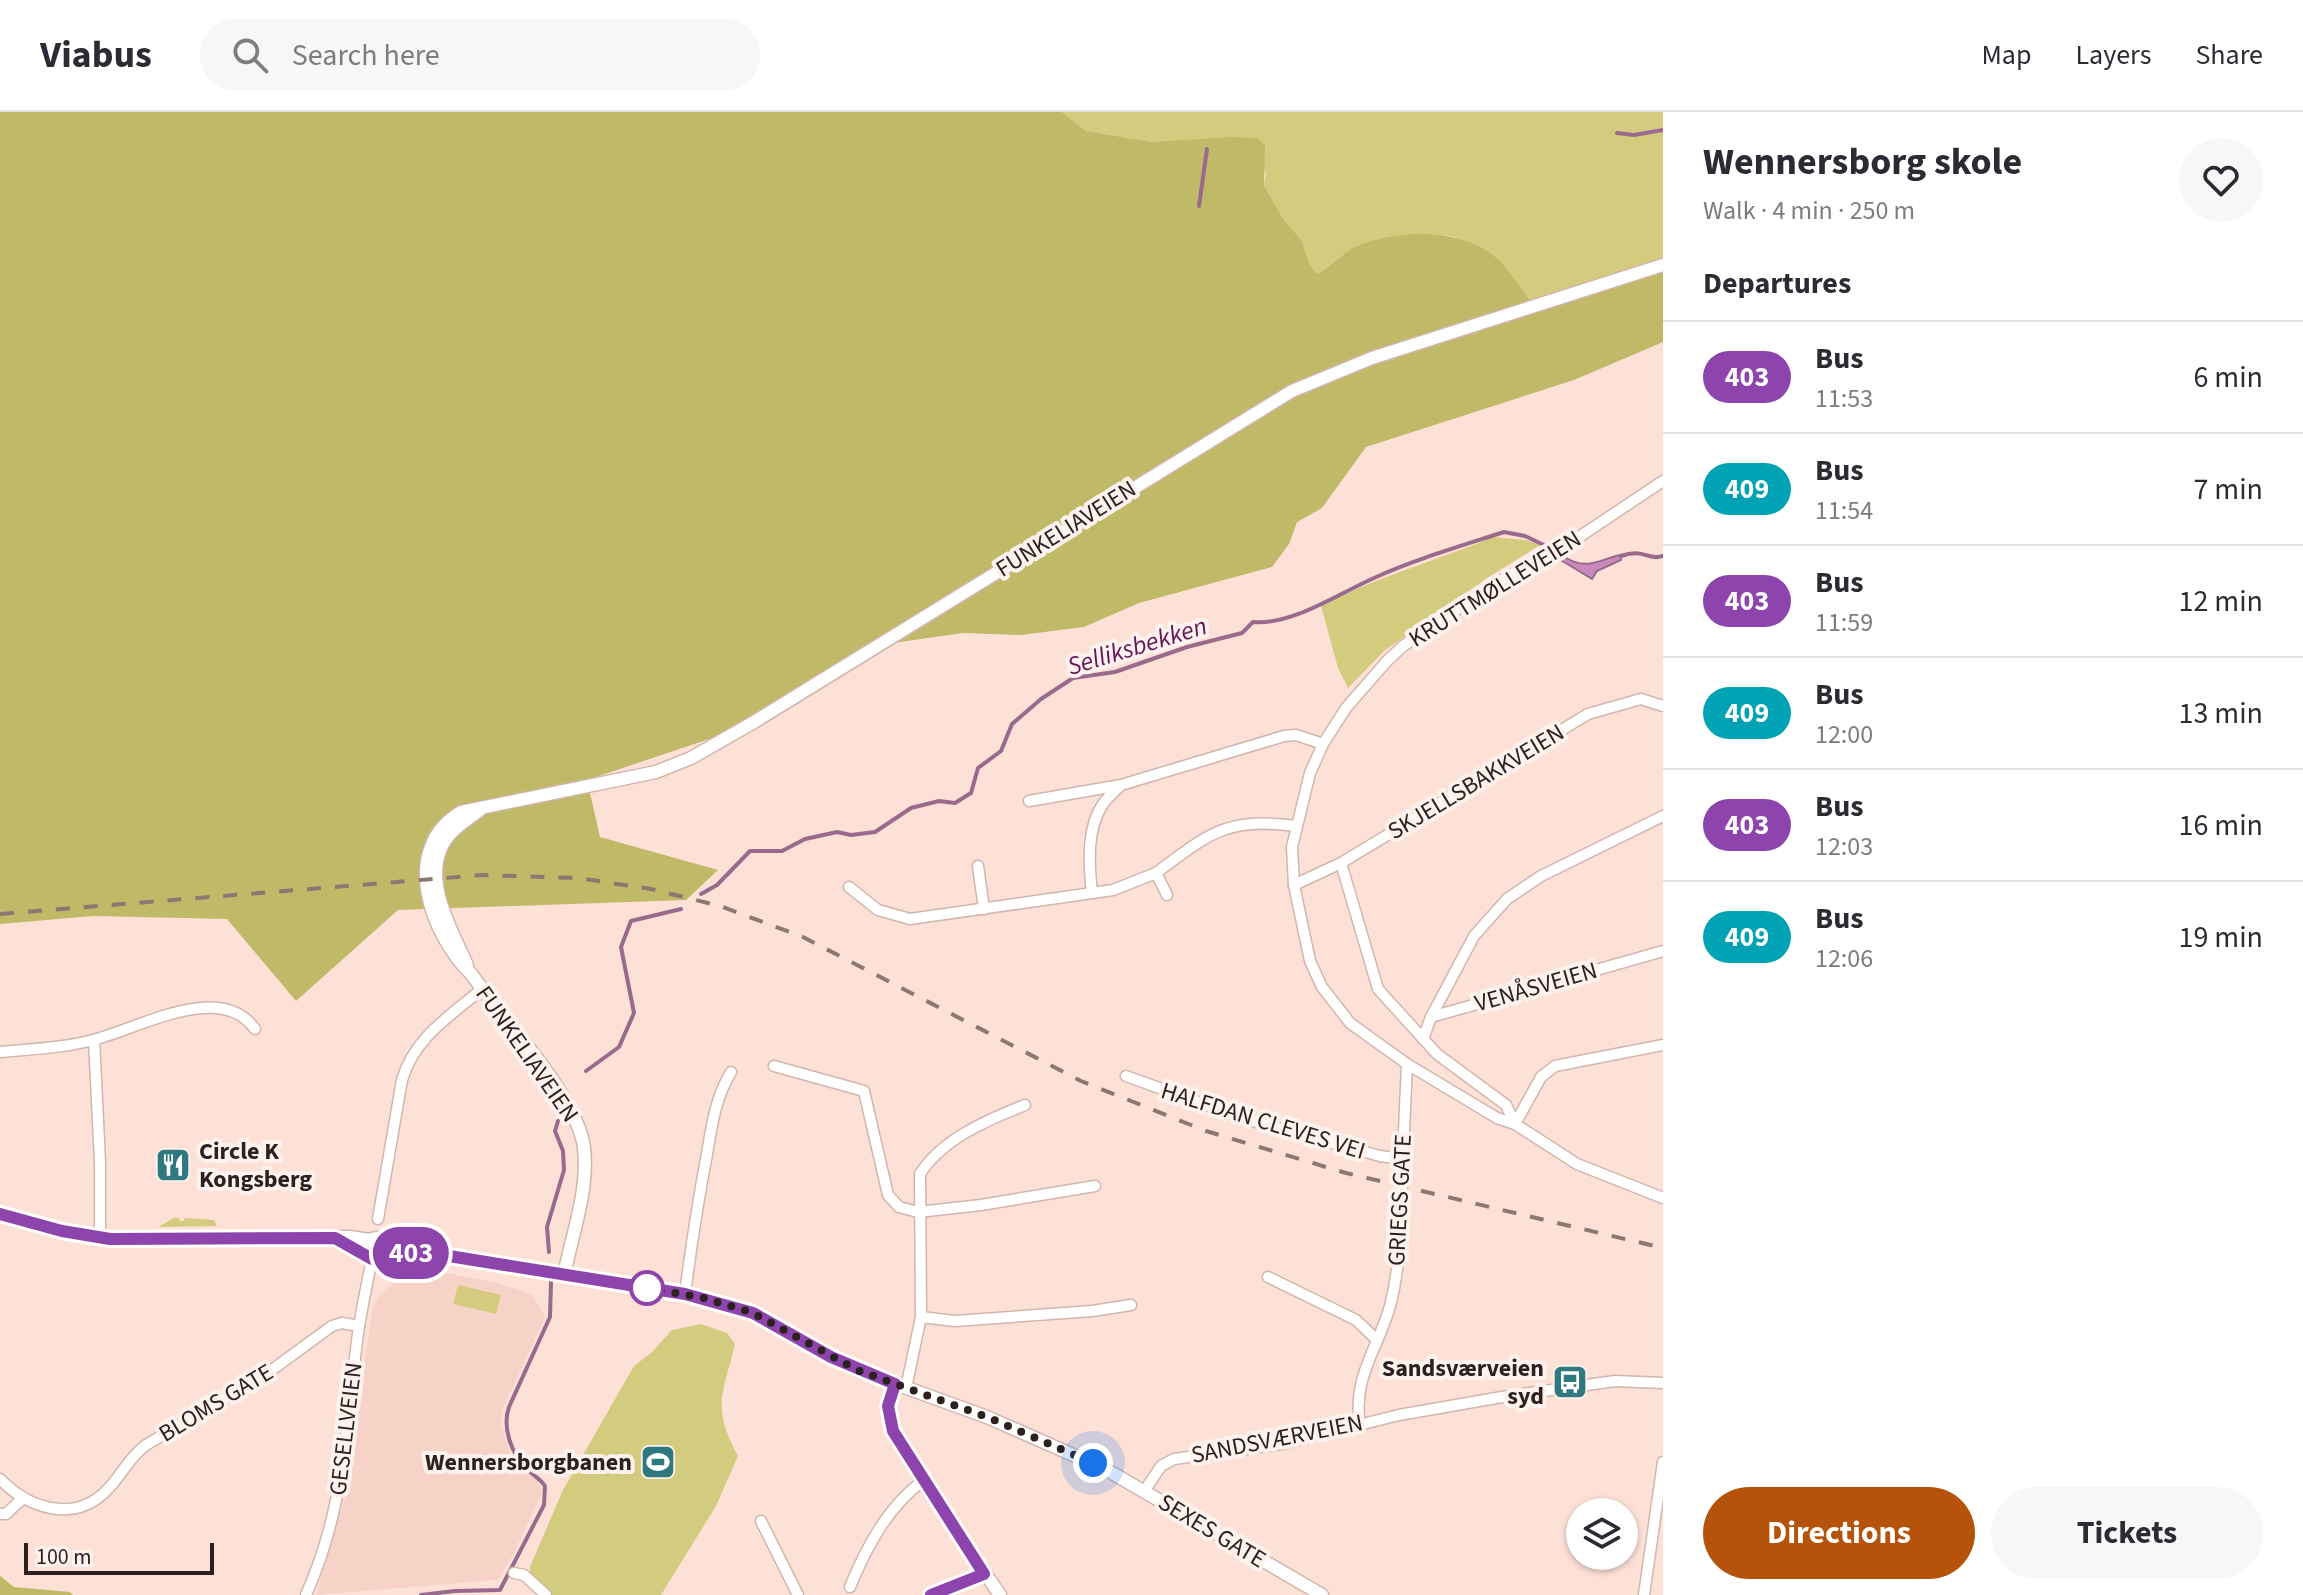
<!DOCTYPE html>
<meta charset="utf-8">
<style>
body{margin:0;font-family:"Source Sans 3",sans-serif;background:#f7f7f7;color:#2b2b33;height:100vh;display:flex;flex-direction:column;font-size:30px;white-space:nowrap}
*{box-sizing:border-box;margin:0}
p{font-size:26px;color:#7c7c81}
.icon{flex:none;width:44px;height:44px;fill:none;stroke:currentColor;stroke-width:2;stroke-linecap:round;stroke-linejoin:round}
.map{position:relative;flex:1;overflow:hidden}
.side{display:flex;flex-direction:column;background:#fff;width:640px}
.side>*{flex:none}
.badge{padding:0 16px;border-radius:26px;font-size:28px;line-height:52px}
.fabs{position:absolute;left:1566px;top:1386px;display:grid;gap:16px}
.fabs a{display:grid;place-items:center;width:72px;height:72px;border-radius:50%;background:#fff;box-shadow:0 2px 6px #0004;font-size:40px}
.scale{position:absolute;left:24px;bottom:20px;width:190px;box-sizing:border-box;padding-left:8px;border:4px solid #2c211e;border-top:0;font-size:22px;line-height:28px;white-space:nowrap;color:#2c211e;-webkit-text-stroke:6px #fef2ee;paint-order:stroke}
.you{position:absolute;width:40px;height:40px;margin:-20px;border:6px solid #fff;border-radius:50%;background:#1a73e8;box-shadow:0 0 0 12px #1a73e833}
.map>.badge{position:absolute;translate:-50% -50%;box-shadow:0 0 0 4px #fff}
h2{padding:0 40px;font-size:30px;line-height:72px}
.round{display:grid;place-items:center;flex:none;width:84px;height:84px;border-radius:42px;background:#f7f7f7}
.head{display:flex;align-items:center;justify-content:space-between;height:136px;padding:0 40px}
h1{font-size:38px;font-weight:700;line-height:60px}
.action{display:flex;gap:16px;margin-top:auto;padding:16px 40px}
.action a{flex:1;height:92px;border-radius:48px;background:#b45309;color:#fff;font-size:32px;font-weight:700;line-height:92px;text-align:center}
.action a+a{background:#f7f7f7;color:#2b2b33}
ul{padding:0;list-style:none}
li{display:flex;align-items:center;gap:24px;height:112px;padding:0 40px;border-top:2px solid #e1e1e2}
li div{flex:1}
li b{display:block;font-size:30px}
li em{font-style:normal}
li .badge{min-width:88px;font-weight:700;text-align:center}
header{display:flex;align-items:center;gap:48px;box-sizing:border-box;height:112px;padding:0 40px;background:#fff;border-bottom:2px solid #e1e1e2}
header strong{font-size:38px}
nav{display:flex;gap:44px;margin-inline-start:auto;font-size:28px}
.search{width:560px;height:72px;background:#f7f7f7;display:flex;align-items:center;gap:20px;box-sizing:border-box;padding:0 28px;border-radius:44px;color:#7c7c81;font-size:30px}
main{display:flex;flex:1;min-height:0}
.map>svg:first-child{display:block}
</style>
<header>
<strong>Viabus</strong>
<div class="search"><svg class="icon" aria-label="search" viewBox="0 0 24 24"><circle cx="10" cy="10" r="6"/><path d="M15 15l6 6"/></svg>Search here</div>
<nav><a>Map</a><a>Layers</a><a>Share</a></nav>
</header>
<main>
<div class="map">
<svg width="1663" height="1483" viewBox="0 0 1663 1483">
<rect width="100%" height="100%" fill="#fde1d7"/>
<polygon fill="#f6d2c7" points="432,1158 493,1170 532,1182 545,1205 502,1299 501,1313 513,1351 539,1369 542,1381 513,1443 498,1468 316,1483 348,1376 359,1266 363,1262 373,1194 378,1185 395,1170"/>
<g fill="#d3cc7e">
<path d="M1062,0H1663V154L1534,195C1511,174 1485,144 1461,128C1443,116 1372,127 1352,137C1340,143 1330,155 1317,162L1309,151L1302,129L1282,105L1264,73L1266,60L1191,30H1153L1086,19Z"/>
<path d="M1493,425L1526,428L1540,433L1487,466L1384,539L1348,576L1338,556L1321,494C1376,465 1436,449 1493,425Z"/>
<polygon points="174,1106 179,1106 180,1109 184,1109 184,1106 214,1108 217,1114 158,1115"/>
<polygon points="458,1173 501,1183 496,1202 453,1192"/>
<path d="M701,1212L727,1221L735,1232C723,1283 711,1294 738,1344L716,1394L661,1483H538L531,1477L530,1455L563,1378L634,1254L652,1240L672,1218Z"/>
</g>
<g fill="#c0b968">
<path d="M0,0H1062L1086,19L1153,30L1229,25L1257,26L1265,33L1264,73L1282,105L1302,129L1309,151L1317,162C1330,155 1342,142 1353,136C1391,118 1455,115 1490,141C1508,154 1521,177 1534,194L1663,154V230L1574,268L1366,335L1322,396L1297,410L1289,432L1272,455L1139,491L1084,515L1021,523L963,521L872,534L736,618L587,668L600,725L718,758L686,788L398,798L296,889L227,807L93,804L0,812Z"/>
<polygon points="0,1464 14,1475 70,1480 73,1483 0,1483"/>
</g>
<path fill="#c989bc" stroke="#9a6a8d" stroke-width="2" d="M1620,443L1621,448L1597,459L1592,467L1559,447L1563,444C1586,459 1596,449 1620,443Z"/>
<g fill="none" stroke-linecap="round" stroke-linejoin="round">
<g stroke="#9a6a8d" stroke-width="4">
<polyline points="1617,21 1634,23 1663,18"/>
<polyline points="1199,94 1207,37"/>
<path d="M1621,444C1644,436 1648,449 1663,444"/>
<path d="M701,782L717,773L750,739H782L805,727L837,720L851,723L875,720L911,696L939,689L955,691L971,681L978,656L1001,639L1012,612L1041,587L1073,566L1115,560L1187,535L1242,521L1253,510C1291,514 1340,481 1374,466C1416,447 1461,434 1504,420L1525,424L1546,434"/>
<polyline points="586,959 619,935 634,901 621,835 631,809 681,797"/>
<polyline points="549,1140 547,1115 564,1058 563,1039 555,1019 558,1009"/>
<path d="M421,1483L455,1479L500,1478L544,1393L545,1374C540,1366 532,1363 526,1356C511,1341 502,1315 509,1295L550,1205L551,1170"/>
</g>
<g stroke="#d1b6ad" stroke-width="13">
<g id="minor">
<polyline points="1663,369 1570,431 1510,463 1477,484 1403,534 1387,549 1346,596 1323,632 1310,661 1292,735 1294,773 1310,849 1322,875 1350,911 1407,952 1497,1006 1515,1012 1577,1052 1663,1086"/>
<polyline points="1029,689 1121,673 1284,624 1296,623 1323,632"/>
<polyline points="1341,751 1378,877 1437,942 1506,993 1515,1012"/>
<polyline points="978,754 984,797"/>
<path d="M1156,761C1210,721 1226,705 1296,714"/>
<polyline points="1294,773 1341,751 1588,602 1641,587 1663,594"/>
<polyline points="849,775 878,798 910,807 1113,778 1156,761 1167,783"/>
<path d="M1092,781C1089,754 1086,717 1103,692C1108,685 1115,679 1121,673"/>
<polyline points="1431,905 1474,824 1507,787 1541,764 1663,704"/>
<polyline points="1423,927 1431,905 1663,839"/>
<polyline points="94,928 100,1050 100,1125"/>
<path d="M0,940C31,937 63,936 93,928C138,917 220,868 255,917"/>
<polyline points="774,954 864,979 888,1083 899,1095 918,1100 981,1093 1095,1074"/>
<polyline points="1126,964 1245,1007 1380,1044 1402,1047"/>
<polyline points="1515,1012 1541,965 1555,954 1663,933"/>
<polyline points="1402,1063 1407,952"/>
<path d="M378,1107L402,968C414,926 450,904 482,877"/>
<polyline points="1268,1165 1356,1208 1377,1228"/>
<path d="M685,1182C691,1135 698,1089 707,1042C712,1012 715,987 731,960"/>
<polyline points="921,1205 955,1209 1092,1199 1131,1193"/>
<path d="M906,1276L921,1205L920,1062C942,1027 987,1008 1025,993"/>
<path d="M1360,1313C1352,1265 1378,1237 1390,1194C1400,1156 1400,1120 1402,1082"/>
<path d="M0,1367C28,1396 73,1411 105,1380C121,1365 128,1346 146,1333L269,1260L332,1214L342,1211L359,1214"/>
<polyline points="1145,1378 1161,1354 1174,1347 1282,1332 1399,1303 1502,1285 1615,1269 1663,1271"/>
<polyline points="0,1402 6,1402 22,1387"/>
<polyline points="761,1409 798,1483"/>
<polyline points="514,1461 524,1463 546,1483"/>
<path d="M850,1475C866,1436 888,1394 923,1369"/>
<path d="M306,1483C344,1397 344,1328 356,1238C359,1207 366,1177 372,1147"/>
<polyline points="1644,1483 1663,1350"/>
</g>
</g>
<g stroke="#d1b6ad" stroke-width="15">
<g id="tertiary">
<path d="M467,853C451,817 420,765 446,727C454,715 468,707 480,698"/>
<polyline points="0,1102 62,1119 110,1127 350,1125 369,1128 376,1126 418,1139 685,1182 753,1201 857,1258 987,1305 1107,1358 1322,1483"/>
<polyline points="335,1126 372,1147 416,1140"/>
<path d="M564,1163C572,1123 589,1077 584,1036C578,985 503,907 472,863C430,822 399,737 461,700L656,660L691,646L754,610L1292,279L1372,246L1663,153"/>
<polyline points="895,1272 888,1294 890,1309 895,1324 935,1388 1000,1483"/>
<polyline points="931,1483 984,1462"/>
</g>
</g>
<use href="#minor" stroke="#fff" stroke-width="10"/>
<use href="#tertiary" stroke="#fff" stroke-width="12"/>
<polyline stroke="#8b7872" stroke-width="4" stroke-dasharray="14 14" stroke-linecap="butt" points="0,802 482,763 578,766 651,777 720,794 803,825 1081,969 1206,1019 1346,1061 1663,1136"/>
<g stroke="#d1b6ad" stroke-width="13" stroke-linecap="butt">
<polyline id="minor-bridge" points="1402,1082 1402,1063"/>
</g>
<use href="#minor-bridge" stroke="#fff" stroke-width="10"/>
</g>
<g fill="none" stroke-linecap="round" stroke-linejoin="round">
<g stroke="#fff" stroke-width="18">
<polyline id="line" points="0,1102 62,1119 110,1127 335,1126 372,1147 418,1139 685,1182 753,1201 831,1245 895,1272 888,1294 893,1319 984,1462 931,1483"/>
</g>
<use href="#line" stroke="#8e44ad" stroke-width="12"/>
<polyline stroke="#2c211e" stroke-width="8" stroke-dasharray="0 14.4" points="647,1176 704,1186 753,1201 857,1258 987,1305 1093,1351"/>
</g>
<defs>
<g id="restaurant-square" transform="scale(1.8)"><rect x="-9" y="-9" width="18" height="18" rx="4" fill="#2f787d" stroke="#fef2ee"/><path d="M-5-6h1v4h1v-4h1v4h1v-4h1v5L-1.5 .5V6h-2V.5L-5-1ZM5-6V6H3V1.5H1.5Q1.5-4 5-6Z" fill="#fff"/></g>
<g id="bus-square" transform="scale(1.8)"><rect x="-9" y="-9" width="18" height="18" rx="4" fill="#2f787d" stroke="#fef2ee"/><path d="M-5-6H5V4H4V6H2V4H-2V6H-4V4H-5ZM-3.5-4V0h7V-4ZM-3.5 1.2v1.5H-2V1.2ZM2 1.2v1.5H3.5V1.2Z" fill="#fff"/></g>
<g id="stadium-square" transform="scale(1.8)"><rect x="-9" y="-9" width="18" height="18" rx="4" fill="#2f787d" stroke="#fef2ee"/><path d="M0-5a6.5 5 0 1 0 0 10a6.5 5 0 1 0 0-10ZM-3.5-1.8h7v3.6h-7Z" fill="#fff"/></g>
</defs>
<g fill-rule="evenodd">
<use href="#restaurant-square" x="173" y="1053"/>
<use href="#bus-square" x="1570" y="1270"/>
<use href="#stadium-square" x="658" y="1350"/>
</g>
<circle fill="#fff" stroke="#8e44ad" stroke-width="4" cx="647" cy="1176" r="16"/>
<g text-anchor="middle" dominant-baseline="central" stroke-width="8" stroke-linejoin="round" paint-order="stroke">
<g font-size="24" fill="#2c211e" stroke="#fef2ee">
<text transform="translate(1066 417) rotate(-32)">FUNKELIAVEIEN</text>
<text transform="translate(1495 477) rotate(-32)">KRUTTMØLLEVEIEN</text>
<text transform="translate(1476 670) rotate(-31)">SKJELLSBAKKVEIEN</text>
<text transform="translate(1536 875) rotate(-16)">VENÅSVEIEN</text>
<text transform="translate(527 942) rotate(55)">FUNKELIAVEIEN</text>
<text transform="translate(1263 1009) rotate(17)">HALFDAN CLEVES VEI</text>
<text transform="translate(1400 1088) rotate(-87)">GRIEGS GATE</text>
<text transform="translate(216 1291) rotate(-31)">BLOMS GATE</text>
<text transform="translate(346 1317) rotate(-83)">GESELLVEIEN</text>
<text transform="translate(1277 1327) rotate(-11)">SANDSVÆRVEIEN</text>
<text transform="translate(1212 1419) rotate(31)">SEXES GATE</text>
</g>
<g font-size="24" font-weight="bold" fill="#2c211e" stroke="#fef2ee" text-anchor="end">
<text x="199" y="1039" text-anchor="start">Circle K<tspan x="199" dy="28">Kongsberg</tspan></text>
<text x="1544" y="1256">Sandsværveien<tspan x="1544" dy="28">syd</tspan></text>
<text x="632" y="1350">Wennersborgbanen</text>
</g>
<g font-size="26" font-style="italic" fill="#631758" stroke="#fef2ee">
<text transform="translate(1137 534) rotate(-17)">Selliksbekken</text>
</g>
</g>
</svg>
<div class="fabs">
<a><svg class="icon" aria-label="layers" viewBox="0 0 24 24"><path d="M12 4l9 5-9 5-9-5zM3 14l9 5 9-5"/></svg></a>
</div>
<div class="scale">100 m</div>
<div class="you" style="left:1093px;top:1351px"></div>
<b class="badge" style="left:411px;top:1141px;background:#8e44ad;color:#fff">403</b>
</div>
<section class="side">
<div class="head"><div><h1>Wennersborg skole</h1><p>Walk · 4 min · 250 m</p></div><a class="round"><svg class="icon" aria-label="heart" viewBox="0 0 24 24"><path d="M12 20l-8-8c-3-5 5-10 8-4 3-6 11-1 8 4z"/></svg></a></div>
<h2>Departures</h2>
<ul>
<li><span class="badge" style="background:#8e44ad;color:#fff">403</span><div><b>Bus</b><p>11:53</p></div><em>6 min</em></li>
<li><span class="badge" style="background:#00a3b4;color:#fff">409</span><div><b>Bus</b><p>11:54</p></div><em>7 min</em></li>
<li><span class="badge" style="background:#8e44ad;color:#fff">403</span><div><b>Bus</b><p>11:59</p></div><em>12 min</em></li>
<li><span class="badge" style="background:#00a3b4;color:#fff">409</span><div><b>Bus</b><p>12:00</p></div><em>13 min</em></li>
<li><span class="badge" style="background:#8e44ad;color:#fff">403</span><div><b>Bus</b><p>12:03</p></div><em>16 min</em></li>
<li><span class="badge" style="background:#00a3b4;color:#fff">409</span><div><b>Bus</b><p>12:06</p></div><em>19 min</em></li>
</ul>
<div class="action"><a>Directions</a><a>Tickets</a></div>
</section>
</main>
